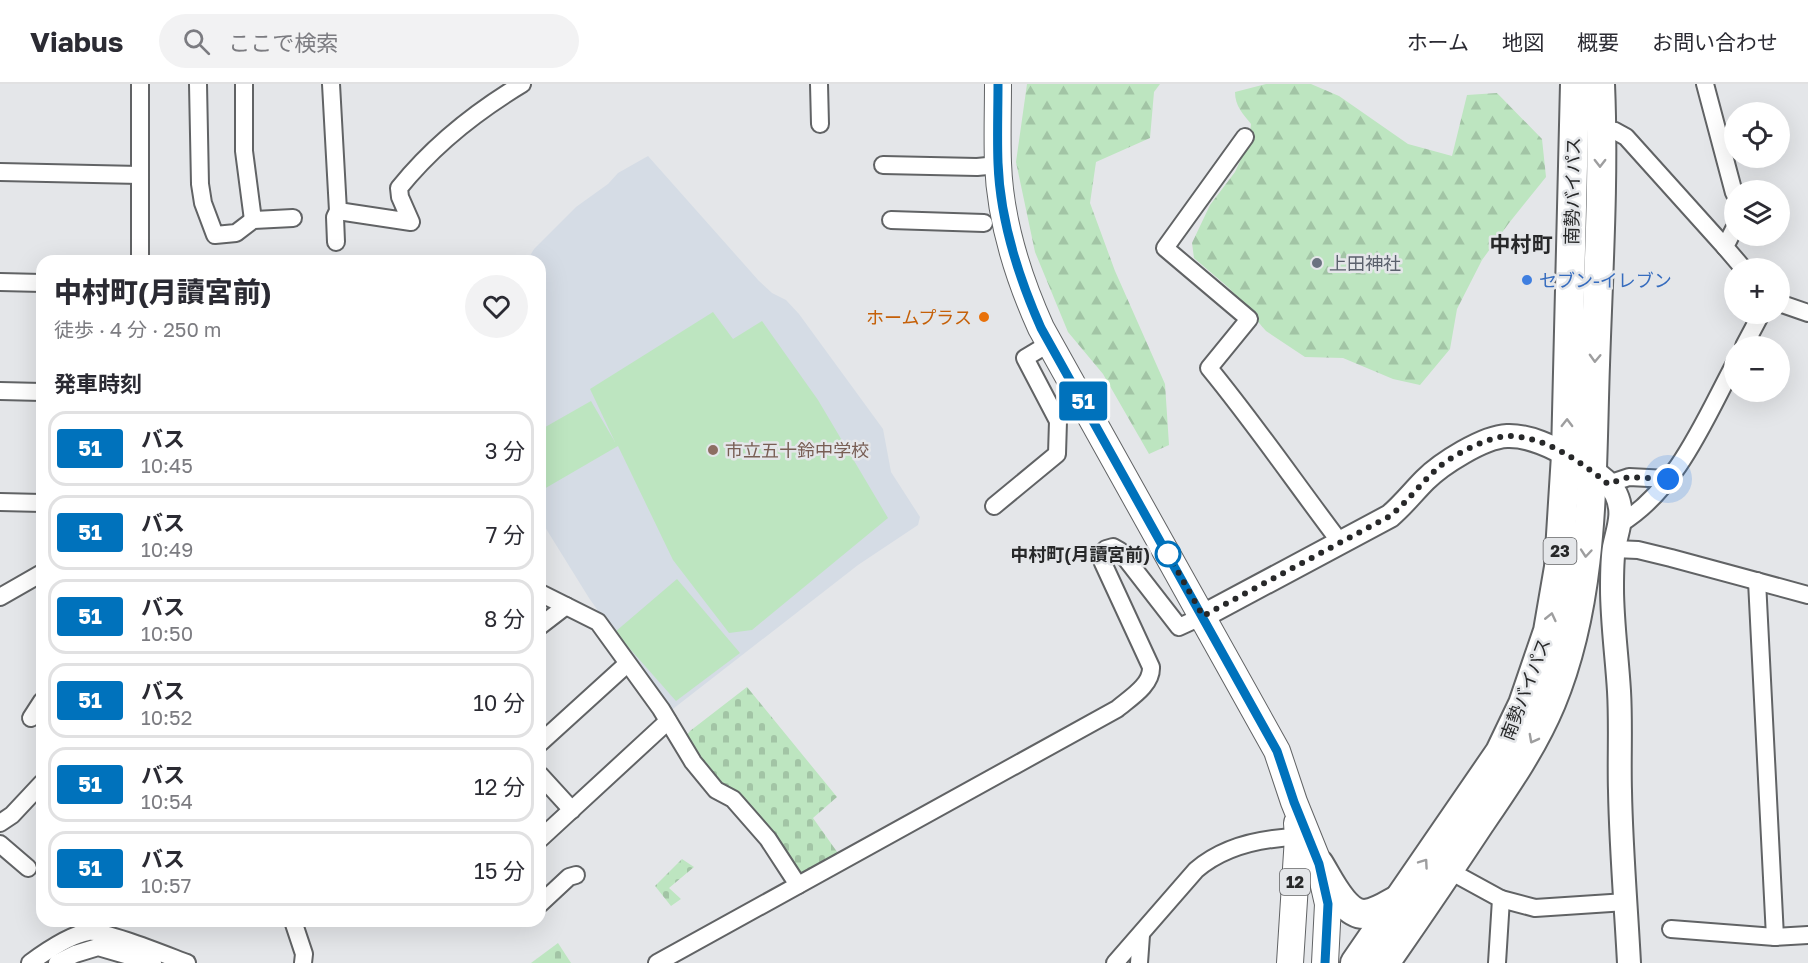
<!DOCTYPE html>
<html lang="ja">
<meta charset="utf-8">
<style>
body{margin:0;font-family:"Golos Text","Noto Sans JP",sans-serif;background:#f2f2f3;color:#2b2b33;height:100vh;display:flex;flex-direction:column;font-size:22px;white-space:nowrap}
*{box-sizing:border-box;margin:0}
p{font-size:20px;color:#7c7c81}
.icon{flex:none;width:33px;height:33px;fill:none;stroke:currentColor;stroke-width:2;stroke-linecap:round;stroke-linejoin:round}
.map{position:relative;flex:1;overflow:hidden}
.drawer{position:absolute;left:36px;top:171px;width:510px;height:672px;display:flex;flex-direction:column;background:#fff;border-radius:18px;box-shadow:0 6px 24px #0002}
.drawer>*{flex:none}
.badge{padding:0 12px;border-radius:4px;font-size:21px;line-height:39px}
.buttons{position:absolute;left:1724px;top:18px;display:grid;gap:12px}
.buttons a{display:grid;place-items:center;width:66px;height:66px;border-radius:50%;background:#fff;box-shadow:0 6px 24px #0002;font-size:30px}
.you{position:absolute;width:30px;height:30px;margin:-15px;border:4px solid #fff;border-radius:50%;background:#1a73e8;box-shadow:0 0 0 9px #1a73e833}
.map>.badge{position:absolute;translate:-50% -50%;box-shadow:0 0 0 3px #fff}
h2{padding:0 18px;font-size:22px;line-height:54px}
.round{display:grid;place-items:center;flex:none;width:63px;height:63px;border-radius:32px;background:#f2f2f3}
.head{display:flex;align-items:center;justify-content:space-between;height:102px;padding:0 18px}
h1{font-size:28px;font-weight:800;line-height:45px}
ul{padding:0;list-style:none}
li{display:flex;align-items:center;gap:18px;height:75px;margin:0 12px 9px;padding:0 6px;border:3px solid #e1e1e2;border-radius:18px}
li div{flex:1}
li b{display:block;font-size:22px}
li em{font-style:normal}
li .badge{min-width:66px;font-weight:700;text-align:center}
header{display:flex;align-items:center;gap:36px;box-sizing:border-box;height:84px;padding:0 30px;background:#fff;border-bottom:2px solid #e1e1e2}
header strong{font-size:28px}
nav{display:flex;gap:33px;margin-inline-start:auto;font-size:21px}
.search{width:420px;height:54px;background:#f2f2f3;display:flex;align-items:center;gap:15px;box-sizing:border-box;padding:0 21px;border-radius:33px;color:#7c7c81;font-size:22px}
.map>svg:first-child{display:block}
</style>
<header>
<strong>Viabus</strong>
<div class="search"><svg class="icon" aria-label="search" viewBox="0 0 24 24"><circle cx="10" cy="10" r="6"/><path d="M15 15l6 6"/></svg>ここで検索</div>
<nav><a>ホーム</a><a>地図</a><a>概要</a><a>お問い合わせ</a></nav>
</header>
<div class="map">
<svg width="1808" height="879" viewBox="0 0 1808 879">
<defs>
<pattern id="forest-firs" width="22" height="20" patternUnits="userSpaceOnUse" patternTransform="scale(1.5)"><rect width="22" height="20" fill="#bde5c0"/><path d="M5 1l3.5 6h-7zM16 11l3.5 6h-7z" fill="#a2c4a5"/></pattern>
<pattern id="cemetery-stones" width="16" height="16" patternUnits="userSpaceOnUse" patternTransform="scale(1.5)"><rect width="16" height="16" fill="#bde5c0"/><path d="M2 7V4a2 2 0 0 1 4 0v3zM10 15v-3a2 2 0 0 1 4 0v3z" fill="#a2c4a5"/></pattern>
</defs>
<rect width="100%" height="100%" fill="#e4e6e9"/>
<polygon fill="#d5dce5" points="648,72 759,197 772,209 786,216 799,230 883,345 891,388 920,433 918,441 858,481 669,628 589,514 540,435 540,177 527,177 534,165 576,123 608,100 618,89"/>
<g fill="url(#forest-firs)">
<polygon points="1027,0 1160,0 1154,8 1150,54 1096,78 1090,119 1115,187 1165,300 1169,361 1149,370 1103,290 1068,248 1035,168 1016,78"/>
<path d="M1266,0H1311L1339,12L1408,60L1452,72L1467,11L1497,9L1542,55L1546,93L1509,139L1482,176L1457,225L1450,265L1420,301L1393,295L1343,274L1305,273L1266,247L1229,204L1194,174L1192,159L1210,121L1235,88L1249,58L1251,40C1243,30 1235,22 1235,8Z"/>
</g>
<g fill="url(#cemetery-stones)">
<polygon points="747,603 837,713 813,734 840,772 803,792 798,791 771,746 736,707 719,702 687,651 690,647"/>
<polygon points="682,775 694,783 669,804 681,815 671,822 655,802"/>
<polygon points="558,859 571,879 531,879"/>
</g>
<g fill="#bde5c0">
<polygon points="713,228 733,255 762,237 818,316 888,434 752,546 729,549 673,476 618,362 544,405 540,398 540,346 591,317 615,358 590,305"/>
<polygon points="677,495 740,569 676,617 615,548"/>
</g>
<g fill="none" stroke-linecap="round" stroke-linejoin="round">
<g stroke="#616365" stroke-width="20">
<g id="street">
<polyline points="140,0 140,177"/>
<polyline points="198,0 200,100 203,119 215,151 236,149 253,136 293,134"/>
<polyline points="244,0 244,67 253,136"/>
<path d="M331,0L338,127L411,138L400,113L399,104C432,63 477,27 522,0"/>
<polyline points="819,0 820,40"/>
<polyline points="1705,0 1734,109"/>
<polyline points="1595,44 1615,47 1626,53 1725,163"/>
<path d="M1245,53L1165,164L1249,235L1209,284C1255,340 1296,400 1340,458"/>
<polyline points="883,81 977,83 998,81"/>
<polyline points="0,88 140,91"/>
<polyline points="891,136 984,139"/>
<polyline points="1734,145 1725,163 1743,184"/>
<polyline points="336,158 335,133 338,127"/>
<polyline points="0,198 42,199"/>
<polyline points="1779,219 1808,229"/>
<polyline points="1744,262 1761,230"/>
<polyline points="0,307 42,308"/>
<polyline points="1608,400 1629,393 1668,395"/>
<polyline points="0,418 42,419"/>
<polyline points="994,422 1057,370 1058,337 1025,274 1050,259"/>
<path d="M1620,440C1677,405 1704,337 1734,281"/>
<polyline points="1614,465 1638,466 1671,474 1808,511"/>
<polyline points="1757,497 1775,853"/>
<polyline points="540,509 598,538 661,625 693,678 716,706 733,715 768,755 798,801"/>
<polyline points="0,513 42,489"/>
<polyline points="540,542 566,522"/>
<polyline points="31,634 42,617"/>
<polyline points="540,659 627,580"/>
<polyline points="540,691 572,726"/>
<polyline points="0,739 12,731 42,699"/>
<polyline points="540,755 668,637"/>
<polyline points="0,760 28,784"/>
<polyline points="1448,786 1501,815 1497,879"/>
<polyline points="1501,815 1535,824 1626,818"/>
<polyline points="540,820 569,793 576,791"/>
<polyline points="293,837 304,870 303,879"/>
<polyline points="1671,845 1775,853 1808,851"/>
<path d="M30,879C45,868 69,851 88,848C105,846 168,872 187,879"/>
<polyline points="57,879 75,870 98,863 153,879"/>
<path d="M657,879L1117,625C1130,614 1152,601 1151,583L1103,479L1100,471L1106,465L1113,463L1120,467L1179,543L1203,532"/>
<path d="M1115,879L1196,786C1224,762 1262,754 1298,753"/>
<polyline points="1139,879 1141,851"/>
</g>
</g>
<g stroke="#616365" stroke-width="26">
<path id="secondary" d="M1203,532L1390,432C1403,421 1413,408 1425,396C1441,380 1483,353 1507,352C1528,351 1554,363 1571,374C1586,383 1608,394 1616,410C1625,429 1618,444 1614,463C1612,476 1612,491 1612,504C1612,538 1617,573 1619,607C1621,641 1619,674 1620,707C1621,764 1626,822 1629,879"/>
</g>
<g stroke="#616365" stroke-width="28">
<g id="primary">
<path d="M998,0C998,26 997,53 998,79C1000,136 1018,193 1041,244L1277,667L1294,718L1319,780L1328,820L1325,879"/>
<polyline points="1290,879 1298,753 1297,739"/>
</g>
</g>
<g stroke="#616365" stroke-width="32">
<g id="highway">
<path d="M1319,780C1328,794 1344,831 1365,830C1377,829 1388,821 1399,815"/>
<polyline points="1355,879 1500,668 1523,620 1548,547 1559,483 1566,371 1575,0"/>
<path d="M1385,879C1417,833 1449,786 1480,739C1506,701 1533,662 1551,619C1595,513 1591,393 1595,281C1598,188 1604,94 1600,0"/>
</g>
</g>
<use href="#street" stroke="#fff" stroke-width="16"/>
<use href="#secondary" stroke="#fff" stroke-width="22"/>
<use href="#primary" stroke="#fff" stroke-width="26"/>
<use href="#highway" stroke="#fff" stroke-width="28"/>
</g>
<defs><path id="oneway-chevron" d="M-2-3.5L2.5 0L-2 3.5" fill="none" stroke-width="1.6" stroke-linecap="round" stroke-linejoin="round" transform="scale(1.5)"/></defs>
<g stroke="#9e9e9f">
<use href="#oneway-chevron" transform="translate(1600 79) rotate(90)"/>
<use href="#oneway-chevron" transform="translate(1595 274) rotate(92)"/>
<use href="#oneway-chevron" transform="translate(1567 339) rotate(-89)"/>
<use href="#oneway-chevron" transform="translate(1586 469) rotate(95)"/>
<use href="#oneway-chevron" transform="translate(1551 533) rotate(-77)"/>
<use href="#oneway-chevron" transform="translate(1533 655) rotate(118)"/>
<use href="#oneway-chevron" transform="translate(1424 779) rotate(-55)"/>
</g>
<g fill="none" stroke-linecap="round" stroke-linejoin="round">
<g stroke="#fff" stroke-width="14">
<path id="line" d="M998,0C998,26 997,53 998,79C1000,136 1018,192 1041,244L1277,667L1294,718L1319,780L1328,820L1325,879"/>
</g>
<use href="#line" stroke="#0072bc" stroke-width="9"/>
<path stroke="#272829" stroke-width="6" stroke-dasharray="0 10.8" d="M1168,470L1203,532L1390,432C1408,417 1421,399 1439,383C1453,371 1491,351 1510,352C1546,353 1581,378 1608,400L1629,393L1668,395"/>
</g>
<circle fill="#6b7280" stroke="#e4e6e9" stroke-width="2" cx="1317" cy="179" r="6"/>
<circle fill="#3f7fe0" stroke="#e4e6e9" stroke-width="2" cx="1527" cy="196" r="6"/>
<circle fill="#e8710a" stroke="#e4e6e9" stroke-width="2" cx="984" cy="233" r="6"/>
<circle fill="#8d6e63" stroke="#e4e6e9" stroke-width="2" cx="713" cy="366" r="6"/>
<circle fill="#fff" stroke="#0072bc" stroke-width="3" cx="1168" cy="470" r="12"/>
<g text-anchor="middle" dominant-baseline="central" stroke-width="5" stroke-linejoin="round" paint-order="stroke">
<g fill="#e4e6e9" stroke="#606163" stroke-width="1.5">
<rect x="1543.5" y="454" width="33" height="26" rx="4.5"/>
<rect x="1280" y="785" width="30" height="26" rx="4.5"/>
</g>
<g font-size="16" font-weight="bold" fill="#272829">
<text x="1560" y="467">23</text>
<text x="1295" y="798">12</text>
</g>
<g font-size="18" fill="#272829" stroke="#e4e6e9">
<text transform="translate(1572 107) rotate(-89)">南勢バイパス</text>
<text transform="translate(1525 605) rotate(-69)">南勢バイパス</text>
</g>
<g font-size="18" fill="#5b616d" stroke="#e4e6e9" text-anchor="start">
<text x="1329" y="179">上田神社</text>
</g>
<g font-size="18" fill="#366cbe" stroke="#e4e6e9" text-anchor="start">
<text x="1539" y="196">セブン-イレブン</text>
</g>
<g font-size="18" fill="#c56008" stroke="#e4e6e9" text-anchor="end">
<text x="972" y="233">ホームプラス</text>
</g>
<g font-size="18" fill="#785e54" stroke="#e4e6e9" text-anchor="start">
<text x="725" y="366">市立五十鈴中学校</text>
</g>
<g font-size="18" font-weight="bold" fill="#272829" stroke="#e4e6e9" text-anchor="end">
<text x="1150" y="470">中村町(月讀宮前)</text>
</g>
<g font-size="21" font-weight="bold" fill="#272829" stroke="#e4e6e9">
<text x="1521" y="160">中村町</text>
</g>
</g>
</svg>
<div class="buttons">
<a><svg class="icon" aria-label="locate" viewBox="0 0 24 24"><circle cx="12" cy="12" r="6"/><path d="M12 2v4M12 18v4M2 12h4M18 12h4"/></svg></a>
<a><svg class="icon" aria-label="layers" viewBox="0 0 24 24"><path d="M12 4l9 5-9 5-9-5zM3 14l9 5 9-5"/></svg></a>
<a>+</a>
<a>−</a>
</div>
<div class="you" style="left:1668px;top:395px"></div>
<b class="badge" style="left:1083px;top:317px;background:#0072bc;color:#fff">51</b>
<section class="drawer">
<div class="head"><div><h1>中村町(月讀宮前)</h1><p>徒歩 · 4 分 · 250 m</p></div><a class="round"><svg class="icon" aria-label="heart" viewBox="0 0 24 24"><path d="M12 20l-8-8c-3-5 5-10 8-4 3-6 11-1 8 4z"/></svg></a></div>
<h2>発車時刻</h2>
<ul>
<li><span class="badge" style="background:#0072bc;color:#fff">51</span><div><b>バス</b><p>10:45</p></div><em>3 分</em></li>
<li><span class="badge" style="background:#0072bc;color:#fff">51</span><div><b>バス</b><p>10:49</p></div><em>7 分</em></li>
<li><span class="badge" style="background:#0072bc;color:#fff">51</span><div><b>バス</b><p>10:50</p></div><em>8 分</em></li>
<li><span class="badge" style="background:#0072bc;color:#fff">51</span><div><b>バス</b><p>10:52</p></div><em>10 分</em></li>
<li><span class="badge" style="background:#0072bc;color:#fff">51</span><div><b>バス</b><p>10:54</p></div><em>12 分</em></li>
<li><span class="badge" style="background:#0072bc;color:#fff">51</span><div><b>バス</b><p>10:57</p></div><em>15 分</em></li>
</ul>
</section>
</div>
